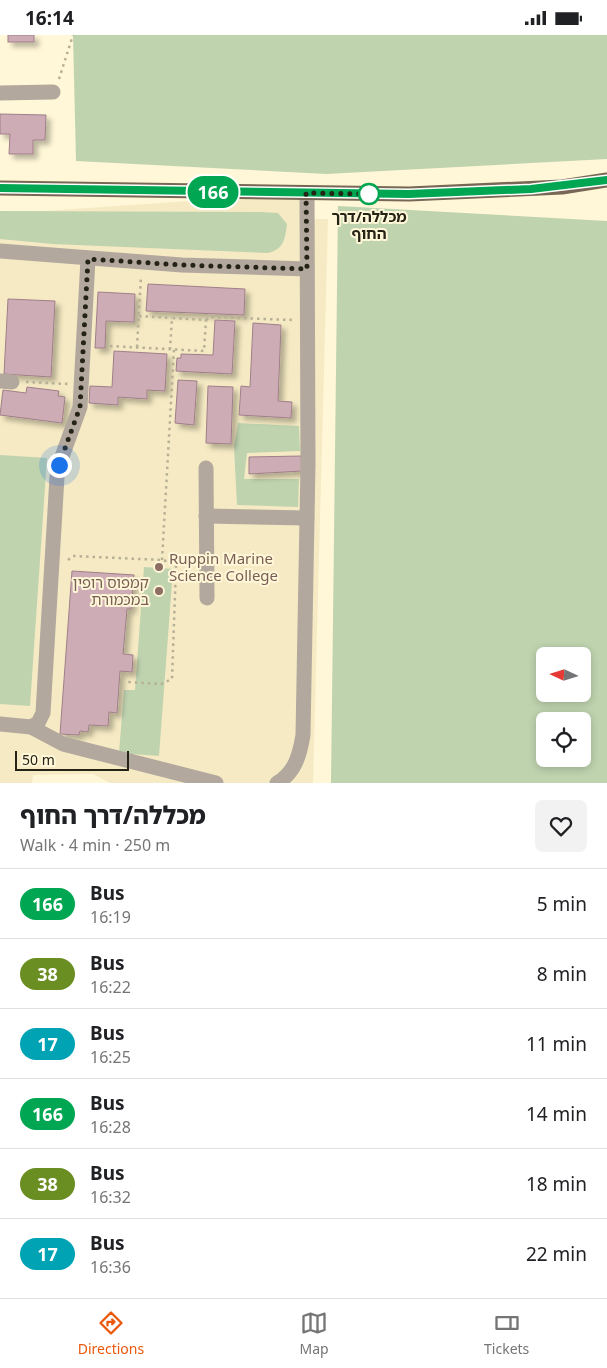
<!DOCTYPE html>
<meta charset="utf-8">
<style>
body{margin:0;font-family:"Noto Sans","Noto Sans Hebrew",sans-serif;background:#f2f2f2;color:#202124;height:100vh;display:flex;flex-direction:column;font-size:19px;white-space:nowrap}
*{box-sizing:border-box;margin:0}
p{font-size:16px;color:#757577}
.icon{flex:none;width:28px;height:28px;fill:none;stroke:currentColor;stroke-width:2;stroke-linecap:round;stroke-linejoin:round}
.map{position:relative;height:748px;overflow:hidden}
.drawer{display:flex;flex-direction:column;background:#fff;flex:1}
.drawer>*{flex:none}
.badge{padding:0 10px;border-radius:16px;font-size:18px;line-height:32px}
.needle{width:32px;rotate:274deg}
.tools{position:absolute;left:536px;top:612px;display:grid;gap:10px}
.tools a{display:grid;place-items:center;width:55px;height:55px;border-radius:8px;background:#fff;box-shadow:0 2px 8px #0003;font-size:25px}
.scale{position:absolute;left:15px;bottom:12px;width:114px;box-sizing:border-box;padding-left:5px;border:2px solid #252216;border-top:0;font-size:14px;line-height:18px;white-space:nowrap;color:#252216;-webkit-text-stroke:4px #fff7d7;paint-order:stroke}
.you{position:absolute;width:25px;height:25px;margin:-12px;border:4px solid #fff;border-radius:50%;background:#1a73e8;box-shadow:0 0 0 8px #1a73e833}
.map>.badge{position:absolute;translate:-50% -50%;box-shadow:0 0 0 2px #fff}
.round{display:grid;place-items:center;flex:none;width:52px;height:52px;border-radius:8px;background:#f2f2f2}
.head{display:flex;align-items:center;justify-content:space-between;height:85px;padding:0 20px}
h1{font-size:24px;font-weight:800;line-height:38px}
ul{padding:0;list-style:none}
li{display:flex;align-items:center;gap:15px;height:70px;padding:0 20px;border-top:1px solid #e0e0e0}
li div{flex:1}
li b{display:block;font-size:19px}
li em{font-style:normal}
li .badge{min-width:55px;font-weight:700;text-align:center}
.status{display:flex;justify-content:space-between;align-items:center;height:35px;padding:0 25px;background:#fff;direction:ltr}
.status svg{height:14px;fill:currentColor}
.tab-bar{display:flex;justify-content:space-around;align-items:center;height:70px;border-top:1px solid #e0e0e0;background:#fff;font-size:14px;color:#757577}
.tab-bar a{display:grid;justify-items:center;gap:2px}
.tab-bar .current{color:#ea580c}
.map>svg:first-child{display:block}
</style>
<div class="status"><b>16:14</b><svg viewBox="0 0 49 12"><path d="M0 12V9h3v3zM5 12V6h3v6zM10 12V3h3v9zM15 12V0h3v12zM26 1h20v11H26zM47 4h2v5h-2z"/></svg></div>
<div class="map">
<svg width="607" height="748" viewBox="0 0 607 748">
<defs>
<filter id="shadow"><feDropShadow dx="4.5" dy="4.5" stdDeviation="2.5" flood-color="#0004"/></filter>
</defs>
<rect width="100%" height="100%" fill="#fff7d7"/>
<polygon fill="#f5eac3" points="307,158 307,184 328,184 313,748 110,748 93,739 33,740 32,748 0,748 0,179"/>
<g fill="#bfd3af" fill-rule="evenodd">
<polygon points="73,0 607,0 607,124 326,139 76,126"/>
<path d="M338,171L607,186V748H331ZM545,621H582V659H545ZM545,686H582V724H545Z"/>
<path d="M0,176L261,177L278,178L287,189C285,204 284,214 268,218L53,209L0,204Z"/>
<polygon points="238,388 299,391 300,416 247,418 244,444 299,444 298,472 237,470 234,412"/>
<polygon points="0,420 47,423 30,671 0,669"/>
<polygon points="144,532 173,534 159,721 119,718 124,655 135,655"/>
</g>
<g fill="#ceacb6" stroke="#9f7f89" filter="url(#shadow)">
<rect x="8" y="0" width="26" height="7"/>
<polygon points="0,79 46,80 45,105 33,105 33,119 9,119 10,99 0,99"/>
<polygon points="148,249 245,254 244,280 146,276"/>
<polygon points="98,257 135,259 134,287 106,286 105,313 95,313"/>
<polygon points="8,264 55,266 51,342 4,339"/>
<polygon points="215,285 235,286 232,339 176,336 177,323 181,323 181,319 213,320"/>
<polygon points="253,288 281,290 278,366 292,367 291,383 239,380 241,351 250,352"/>
<polygon points="114,316 167,319 165,356 147,355 147,364 118,362 118,370 89,368 90,351 112,352"/>
<polygon points="178,345 197,346 194,390 175,388"/>
<polygon points="208,351 233,352 231,409 206,408"/>
<polygon points="27,352 59,356 58,361 65,362 62,388 0,380 3,355 26,358"/>
<polygon points="301,421 302,436 249,439 249,422"/>
<polygon points="72,536 134,540 131,574 127,574 123,619 133,620 132,637 120,636 117,678 109,677 108,691 89,690 88,697 80,696 79,700 60,699"/>
</g>
<g fill="none" stroke-linecap="round" stroke-linejoin="round">
<g stroke="#b6b096" stroke-width="2.5" stroke-dasharray="2.5 4" stroke-linecap="butt">
<polyline points="59,44 73,0"/>
<polyline points="139,281 172,283"/>
<polyline points="206,285 210,282 293,285"/>
<polyline points="110,311 204,316 206,285 172,283 170,314"/>
<polyline points="137,312 141,241"/>
<polyline points="26,347 68,349"/>
<polyline points="68,525 73,521 162,525 171,527 176,531 172,644 161,649 127,647"/>
<polyline points="162,525 174,314"/>
</g>
<g stroke="#b2a89d" stroke-width="15">
<polyline points="0,58 53,57"/>
<polyline points="0,216 182,230 307,234"/>
<polyline points="0,346 12,347"/>
<polyline points="206,433 207,563"/>
<polyline points="206,481 307,483"/>
<polyline points="0,689 31,692 63,709 216,748"/>
<polyline points="31,692 38,688 43,678 57,442 59,430 80,372 88,224"/>
<path d="M277,748C295,738 300,719 303,700L308,429L307,158"/>
</g>
<polyline stroke="#786754" stroke-width="15" points="0,153 409,159 562,152 607,145"/>
</g>
<g fill="none" stroke-linecap="round" stroke-linejoin="round">
<g stroke="#fff" stroke-width="11">
<polyline id="line" points="0,153 409,159 531,154 607,145"/>
</g>
<use href="#line" stroke="#00a651" stroke-width="8"/>
<polyline stroke="#252216" stroke-width="5" stroke-dasharray="0 9" points="59,430 80,372 88,224 182,230 307,234 306,158 372,159 369,159"/>
</g>
<circle fill="#fff" stroke="#00a651" stroke-width="2.5" cx="369" cy="159" r="10"/>
<g fill="#8d6e63" stroke="#fff7d7" stroke-width="2">
<circle cx="159" cy="532" r="5"/>
<circle cx="159" cy="556" r="5"/>
</g>
<g text-anchor="middle" dominant-baseline="central" stroke-width="4" stroke-linejoin="round" paint-order="stroke">
<g font-size="15" font-weight="bold" fill="#252216" stroke="#fff7d7">
<text x="369" y="181">מכללה/דרך<tspan x="369" dy="17">החוף</tspan></text>
</g>
<g font-size="15" fill="#785e54" stroke="#fff7d7" text-anchor="start">
<text x="169" y="523">Ruppin Marine<tspan x="169" dy="17">Science College</tspan></text>
<text x="149" y="547" text-anchor="end">קמפוס רופין<tspan x="149" dy="17">במכמורת</tspan></text>
</g>
</g>
</svg>
<div class="tools">
<a><svg class="needle" viewBox="-14 -14 28 28"><path d="M0-13l5 13h-10z" fill="#e53935"/><path d="M0 13l5-13h-10z" fill="#757577"/></svg></a>
<a><svg class="icon" aria-label="locate" viewBox="0 0 24 24"><circle cx="12" cy="12" r="6"/><path d="M12 2v4M12 18v4M2 12h4M18 12h4"/></svg></a>
</div>
<div class="scale">50 m</div>
<div class="you" style="left:59px;top:430px"></div>
<b class="badge" style="left:213px;top:157px;background:#00a651;color:#fff">166</b>
</div>
<section class="drawer">
<div class="head"><div><h1>מכללה/דרך החוף</h1><p>Walk · 4 min · 250 m</p></div><a class="round"><svg class="icon" aria-label="heart" viewBox="0 0 24 24"><path d="M12 20l-8-8c-3-5 5-10 8-4 3-6 11-1 8 4z"/></svg></a></div>
<ul>
<li><span class="badge" style="background:#00a651;color:#fff">166</span><div><b>Bus</b><p>16:19</p></div><em>5 min</em></li>
<li><span class="badge" style="background:#6b8e23;color:#fff">38</span><div><b>Bus</b><p>16:22</p></div><em>8 min</em></li>
<li><span class="badge" style="background:#00a3b4;color:#fff">17</span><div><b>Bus</b><p>16:25</p></div><em>11 min</em></li>
<li><span class="badge" style="background:#00a651;color:#fff">166</span><div><b>Bus</b><p>16:28</p></div><em>14 min</em></li>
<li><span class="badge" style="background:#6b8e23;color:#fff">38</span><div><b>Bus</b><p>16:32</p></div><em>18 min</em></li>
<li><span class="badge" style="background:#00a3b4;color:#fff">17</span><div><b>Bus</b><p>16:36</p></div><em>22 min</em></li>
</ul>
</section>
<nav class="tab-bar">
<a class="current"><svg class="icon" aria-label="directions" viewBox="0 0 24 24"><path d="M12 3l9 9-9 9-9-9zM9 14v-3h6M13 9l2 2-2 2"/></svg>Directions</a>
<a><svg class="icon" aria-label="map" viewBox="0 0 24 24"><path d="M3 6l6-2 6 2 6-2v14l-6 2-6-2-6 2zM9 4v14M15 6v14"/></svg>Map</a>
<a><svg class="icon" aria-label="tickets" viewBox="0 0 24 24"><path d="M3 7h18v10H3zM15 7v10"/></svg>Tickets</a>
</nav>
